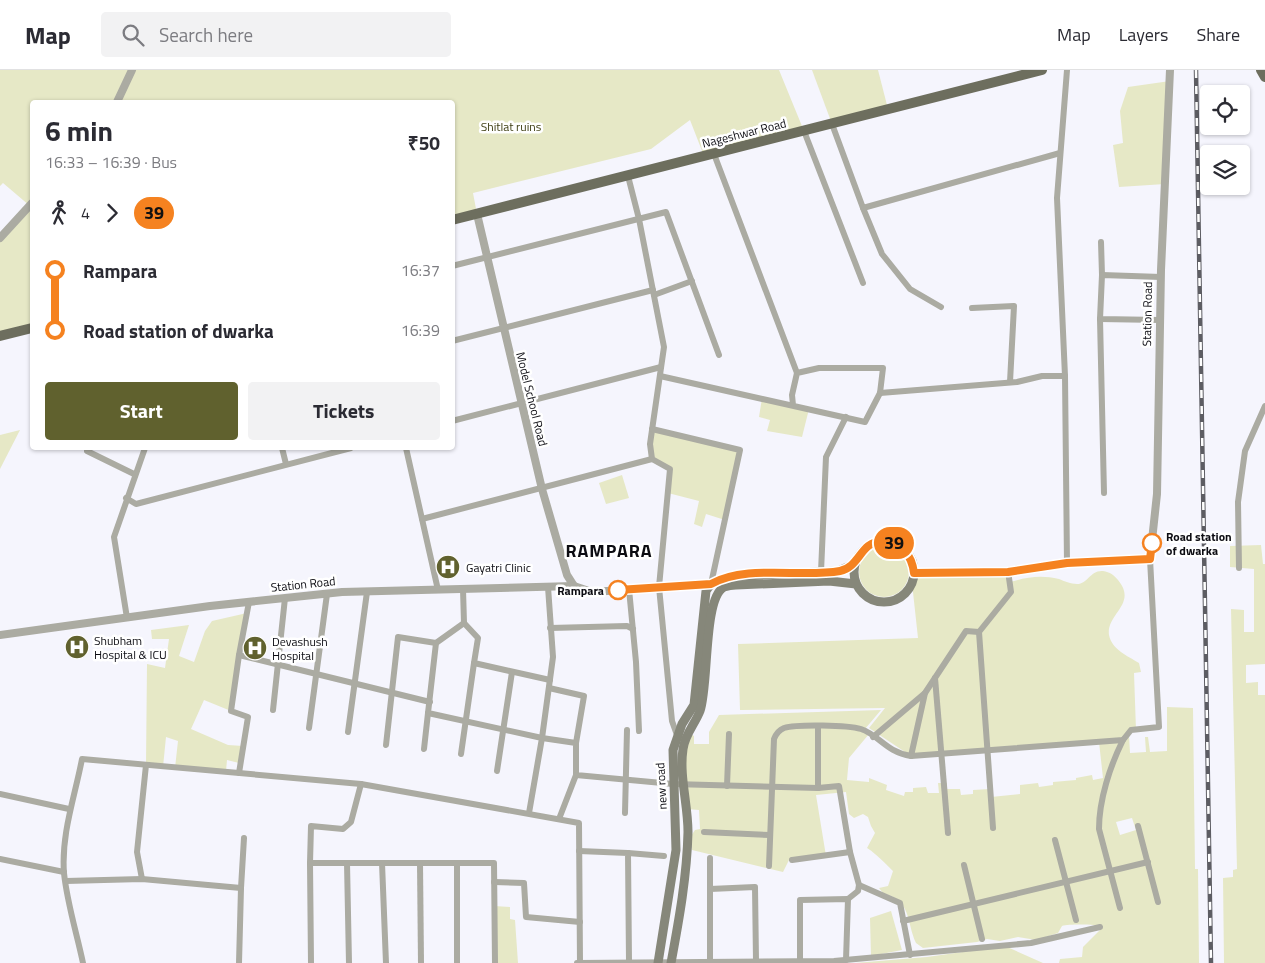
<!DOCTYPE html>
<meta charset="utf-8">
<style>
body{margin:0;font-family:"Titillium Web",sans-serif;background:#f2f2f3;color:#2b2b33;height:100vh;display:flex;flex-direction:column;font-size:19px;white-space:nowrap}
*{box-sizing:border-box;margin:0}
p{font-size:16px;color:#7c7c81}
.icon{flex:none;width:28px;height:28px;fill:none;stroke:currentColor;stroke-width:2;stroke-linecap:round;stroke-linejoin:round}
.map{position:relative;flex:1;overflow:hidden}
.drawer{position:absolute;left:30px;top:30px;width:425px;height:350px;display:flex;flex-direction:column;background:#fff;border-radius:5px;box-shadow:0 1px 4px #0004}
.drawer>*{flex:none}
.badge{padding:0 10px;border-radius:16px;font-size:18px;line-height:32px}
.fabs{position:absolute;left:1200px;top:15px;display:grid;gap:10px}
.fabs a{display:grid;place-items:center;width:50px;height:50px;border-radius:5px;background:#fff;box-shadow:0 1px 4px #0004;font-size:25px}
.map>.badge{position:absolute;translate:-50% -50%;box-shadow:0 0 0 2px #fff}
.legs{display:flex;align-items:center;gap:8px;height:55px;padding:0 15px;font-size:16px}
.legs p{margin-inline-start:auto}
.headline{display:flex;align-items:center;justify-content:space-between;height:85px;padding:0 15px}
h1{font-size:28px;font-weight:700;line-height:38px}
.primary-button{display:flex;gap:10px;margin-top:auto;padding:10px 15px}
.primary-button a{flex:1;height:58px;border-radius:5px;background:#60612e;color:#fff;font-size:20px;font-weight:700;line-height:58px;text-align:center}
.primary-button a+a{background:#f2f2f3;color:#2b2b33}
ul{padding:0 15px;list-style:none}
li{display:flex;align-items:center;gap:18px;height:60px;font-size:19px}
li i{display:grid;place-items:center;width:8px;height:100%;margin:0 6px;background:currentColor}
li i::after{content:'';width:12px;height:12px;margin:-6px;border:4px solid;border-radius:50%;background:#fff}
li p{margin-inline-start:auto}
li:first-child i{background:linear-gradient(#0000 50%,currentColor 0)}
li:last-child i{background:linear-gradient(currentColor 50%,#0000 0)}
header{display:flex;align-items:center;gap:30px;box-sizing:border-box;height:70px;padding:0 25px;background:#fff;border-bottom:1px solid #e1e1e2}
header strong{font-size:24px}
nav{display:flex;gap:28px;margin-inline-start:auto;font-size:18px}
.search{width:350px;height:45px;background:#f2f2f3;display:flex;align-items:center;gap:12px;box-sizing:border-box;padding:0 18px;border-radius:5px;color:#7c7c81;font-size:19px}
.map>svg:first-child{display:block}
</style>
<header>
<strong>Map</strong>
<div class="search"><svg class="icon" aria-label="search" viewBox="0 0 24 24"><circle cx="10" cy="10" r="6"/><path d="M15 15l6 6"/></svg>Search here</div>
<nav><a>Map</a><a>Layers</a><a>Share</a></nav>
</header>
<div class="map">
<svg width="1265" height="893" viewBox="0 0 1265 893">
<rect width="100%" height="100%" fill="#f5f5fd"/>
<g fill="#e6e8c6" fill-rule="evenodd">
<polygon points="0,0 779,0 804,61 704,86 690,50 651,79 473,123 477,144 453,150 452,32 32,32 32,258 0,266 0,167 30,136 3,113 0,116"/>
<polygon points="812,0 878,0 888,39 832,54"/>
<polygon points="1170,11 1165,114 1119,117 1113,75 1123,73 1120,41 1128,17"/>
<polygon points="762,328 809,339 802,367 767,361 770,350 759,347"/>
<polygon points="652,359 740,380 725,450 706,444 702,457 694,454 699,431 668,423 670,399 652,389"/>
<polygon points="20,360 0,399 0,365"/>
<polygon points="622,405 629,428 606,434 599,413"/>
<polygon points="1261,475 1263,494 1265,494 1265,594 1246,595 1246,613 1258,612 1258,625 1265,625 1265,893 1224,893 1223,808 1233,807 1233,800 1237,799 1231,539 1244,540 1244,562 1254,562 1254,499 1230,497 1230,476"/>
<circle cx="884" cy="502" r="25"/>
<path d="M1008,501L1010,512C1028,507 1041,505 1059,509C1064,511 1071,514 1077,514C1088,514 1090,500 1103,501C1110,502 1114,505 1118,510C1138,534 1106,544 1109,565C1112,580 1128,586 1139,593L1141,602L1134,603L1136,660L1129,665L1130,683L1146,682L1145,667H1148L1150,682L1167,681V637L1193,638L1195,799H1198L1199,893H1059L1060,889L1082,887L1083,877L1103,857C1096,854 1070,854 1062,856L1058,863L1036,870L1018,867L1000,871L987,869L977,872L923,878L916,873C906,851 912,831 883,823L879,818L888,816L893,801C888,796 873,781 867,778L875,763L871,756L868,747L863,744L854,748L849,744L846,722L816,725L826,786L789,790L783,802L692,780L691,766L695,760L700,759L699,740L687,739L685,669L687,662L694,666V674H709V662L719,645L881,640L865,659L869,664L849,688L847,710L869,712V708L887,715L886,720L904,726L905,722H913V718L926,717L928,723H939L938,713H947V719H960L961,725L973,724V720L990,719L991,727L1020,724V715L1038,713L1039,717L1053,715V712L1076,710V708L1092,705L1093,710L1103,708L1099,672L911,686L869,658L885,638L740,640L738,574L918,568L912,513L915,503ZM1132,748L1136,760L1120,765L1116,752Z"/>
<polygon points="247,543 231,641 204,630 191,659 228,675 243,676 239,693 227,690 226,701 175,698 178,671 166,667 163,697 146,695 147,594 165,598 169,569 152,569 151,560 189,555 179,586 194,592 205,561 212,551"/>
<polygon points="494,836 510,837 510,849 515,850 518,893 495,893"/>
<polygon points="891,841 902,880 871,886 870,848"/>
<polygon points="1005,876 1043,893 855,893 927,887"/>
</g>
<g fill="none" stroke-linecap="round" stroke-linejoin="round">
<g stroke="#ababa2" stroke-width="6">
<polyline points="832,54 863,138 1060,83"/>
<polyline points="804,61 863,213"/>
<polyline points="714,84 797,303"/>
<polyline points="628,106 639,149 664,277 650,374 652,389 670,399 659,517 672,651 677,665 680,667"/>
<polyline points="863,138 882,184 910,219 941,237"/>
<polyline points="1101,172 1102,205"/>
<polyline points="452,196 666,142 719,285"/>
<polyline points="654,225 692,211"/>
<polyline points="972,238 1014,236 1010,312"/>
<polyline points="1100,249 1104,423"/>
<polyline points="1160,250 1100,249 1102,205 1161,207"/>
<polyline points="452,271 653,220"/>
<polyline points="660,306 865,352 880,323 883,298 819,298 797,303 792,325 793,335"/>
<polyline points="1065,306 1057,128 1067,0"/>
<polyline points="880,323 1017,312 1042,306 1065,306 1067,493"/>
<polyline points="452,351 661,297"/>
<polyline points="652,359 740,380 711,514"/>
<polyline points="88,378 87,381 134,404"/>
<polyline points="282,378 286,394"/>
<polyline points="406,378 438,520"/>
<polyline points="126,428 136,434 351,378"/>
<polyline points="422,449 652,389"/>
<polyline points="1239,498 1238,432 1245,381 1265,336"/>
<polyline points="821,502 826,387 846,347"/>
<polyline points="548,517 553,587 542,668 576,673 576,705 673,714 818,718 818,656"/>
<polyline points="463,519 464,553 478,568 474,593 550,610"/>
<polyline points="629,519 636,592 639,661"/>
<polyline points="249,532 239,585 430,632"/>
<polyline points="127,548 114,467 145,378"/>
<polyline points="464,553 436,573 428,643 542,668 529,743"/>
<polyline points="550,558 627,556 633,559"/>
<polyline points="979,562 966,561 925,623 911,686 1123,670 1131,660 1159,657 1150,489"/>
<polyline points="935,608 948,763"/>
<polyline points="549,618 584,626 576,673"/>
<polyline points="273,640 285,528"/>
<polyline points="309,658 327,524"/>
<polyline points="348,662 367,522"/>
<polyline points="873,667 925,623"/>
<polyline points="386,675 398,567 436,573"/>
<polyline points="424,679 428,643"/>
<polyline points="461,684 474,593"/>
<polyline points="497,701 512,602"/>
<polyline points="239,703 248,647 231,641 239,585"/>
<polyline points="727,716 729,664"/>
<polyline points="818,718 839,716 850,782 859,815 858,821 848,829"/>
<polyline points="0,724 69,739"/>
<polyline points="625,743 627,660"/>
<polyline points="559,749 576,705"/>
<polyline points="1138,756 1158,832"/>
<polyline points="993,758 979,562 1011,522 1008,501"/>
<polyline points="704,762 770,765"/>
<polyline points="1055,770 1076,850"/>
<polyline points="579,781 628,783 629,892"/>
<polyline points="628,783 664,786"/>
<polyline points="0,789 64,802"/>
<polyline points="792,790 850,782"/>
<polyline points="310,793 311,756 343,759 351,752 361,714"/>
<polyline points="347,793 349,893"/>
<polyline points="382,793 386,893"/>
<polyline points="420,793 421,893"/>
<polyline points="457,793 457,893"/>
<polyline points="964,795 982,869"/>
<path d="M769,796L774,669C776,664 779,660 784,658C797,654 848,655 861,659C879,665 886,682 911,686"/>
<polyline points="142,809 137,782 146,695"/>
<polyline points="66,811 142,809 241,818 244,768"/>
<polyline points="494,812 524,813 526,847 580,852"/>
<polyline points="859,815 900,833 910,885"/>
<polyline points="710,819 755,817 756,891"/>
<path d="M1120,838L1099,759C1099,730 1110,696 1123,670"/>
<polyline points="903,851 1148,792"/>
<polyline points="710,891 710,788"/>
<polyline points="800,891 800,830 848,829 846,890"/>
<path d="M83,893C77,864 67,833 64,803C61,764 75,726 82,689L361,714L579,753L580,893"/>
<polyline points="239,893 241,818"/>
<polyline points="311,893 310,793 494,793 495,893"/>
<polyline points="577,893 834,891 1031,873 1100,857"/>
</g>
<g stroke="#ababa2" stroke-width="8">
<polyline points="117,32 132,0"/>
<polyline points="477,144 542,419 567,505 574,516"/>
<polyline points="0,168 32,133"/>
<polyline points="1150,489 1157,424 1161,200 1170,0"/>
<polyline points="915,503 1008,501 1067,493 1141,489"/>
<polyline points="0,565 210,536 342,522 574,516 592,522 711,514"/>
</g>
<g stroke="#86877a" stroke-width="9">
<circle cx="884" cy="502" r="30"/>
<polyline points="1141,489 1150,489"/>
<polyline points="658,893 676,780 673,680 682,654 694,635 706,521 711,514 727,507 838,501 854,494"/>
<path d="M671,893C679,850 687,806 688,762C688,734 679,706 683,679C685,664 695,654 700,641C709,616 703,528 724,517C727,516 732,515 736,515L829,511L856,514"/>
</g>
<g stroke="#6d6e5e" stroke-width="10">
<polyline points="1261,0 1265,7"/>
<polyline points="452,150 1042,0"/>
<polyline points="0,266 32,258"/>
</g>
<g stroke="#5d5d63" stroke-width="4.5">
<polyline id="rail" points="1196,0 1211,893"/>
</g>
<use href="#rail" stroke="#fff" stroke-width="2.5" stroke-dasharray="8" stroke-linecap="butt"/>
</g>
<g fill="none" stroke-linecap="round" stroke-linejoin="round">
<g stroke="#fff" stroke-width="11">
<path id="line-1" d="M618,520L711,514C747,494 801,508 840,501C860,497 860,472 882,471C901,470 912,486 914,503L1008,502L1067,493L1150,489L1152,473"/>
</g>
<use href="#line-1" stroke="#f58220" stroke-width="8"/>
</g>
<defs>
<g id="hospital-disc" transform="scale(1.25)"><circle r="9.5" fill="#60612e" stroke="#fff"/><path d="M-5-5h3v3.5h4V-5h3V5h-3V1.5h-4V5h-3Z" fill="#fff"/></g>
</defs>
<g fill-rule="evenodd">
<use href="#hospital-disc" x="448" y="497"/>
<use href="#hospital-disc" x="77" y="577"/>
<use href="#hospital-disc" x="255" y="578"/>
</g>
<g fill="#fff" stroke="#f58220" stroke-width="2.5">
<circle cx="1152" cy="473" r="9"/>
<circle cx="618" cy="520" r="9"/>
</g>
<g text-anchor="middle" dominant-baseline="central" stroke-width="5" stroke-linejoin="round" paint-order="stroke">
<g font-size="12" fill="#3c3c10" stroke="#fff">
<text x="511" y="56">Shitlat ruins</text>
</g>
<g font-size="12" fill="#0c0c12" stroke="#fff">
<text transform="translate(744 63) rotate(-14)">Nageshwar Road</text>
<text transform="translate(1147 244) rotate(-89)">Station Road</text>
<text transform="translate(532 329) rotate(76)">Model School Road</text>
<text transform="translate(303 514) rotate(-6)">Station Road</text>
<text transform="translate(661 716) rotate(-93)">new road</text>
</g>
<g font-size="12" font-weight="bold" fill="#0c0c12" stroke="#fff" text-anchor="start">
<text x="1166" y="466">Road station<tspan x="1166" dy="14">of dwarka</tspan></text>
<text x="604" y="520" text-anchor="end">Rampara</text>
</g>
<g font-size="12" fill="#0c0c12" stroke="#fff" text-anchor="start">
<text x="466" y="497">Gayatri Clinic</text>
<text x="94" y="570">Shubham<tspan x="94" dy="14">Hospital &amp; ICU</tspan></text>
<text x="272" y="571">Devashush<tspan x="272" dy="14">Hospital</tspan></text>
</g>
<g font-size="18" font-weight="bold" letter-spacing="1" fill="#0c0c12" stroke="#fff">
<text x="609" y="480">RAMPARA</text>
</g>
</g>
</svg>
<div class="fabs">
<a><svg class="icon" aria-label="locate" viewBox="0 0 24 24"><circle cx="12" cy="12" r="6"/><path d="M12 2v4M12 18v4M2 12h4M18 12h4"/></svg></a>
<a><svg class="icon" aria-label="layers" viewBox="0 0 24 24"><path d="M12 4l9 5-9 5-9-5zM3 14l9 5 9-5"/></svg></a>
</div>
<b class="badge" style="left:894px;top:473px;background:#f58220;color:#111">39</b>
<section class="drawer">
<div class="headline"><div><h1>6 min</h1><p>16:33 – 16:39 · Bus</p></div><b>₹50</b></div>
<div class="legs"><svg class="icon" aria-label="walk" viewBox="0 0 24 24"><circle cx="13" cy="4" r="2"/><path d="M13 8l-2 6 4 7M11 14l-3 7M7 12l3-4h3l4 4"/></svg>4<svg class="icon" aria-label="forward" viewBox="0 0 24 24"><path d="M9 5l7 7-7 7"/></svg><b class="badge" style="background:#f58220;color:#111">39</b></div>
<ul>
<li><i style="color:#f58220"></i><b>Rampara</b><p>16:37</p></li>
<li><i style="color:#f58220"></i><b>Road station of dwarka</b><p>16:39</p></li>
</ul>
<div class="primary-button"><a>Start</a><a>Tickets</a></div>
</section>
</div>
